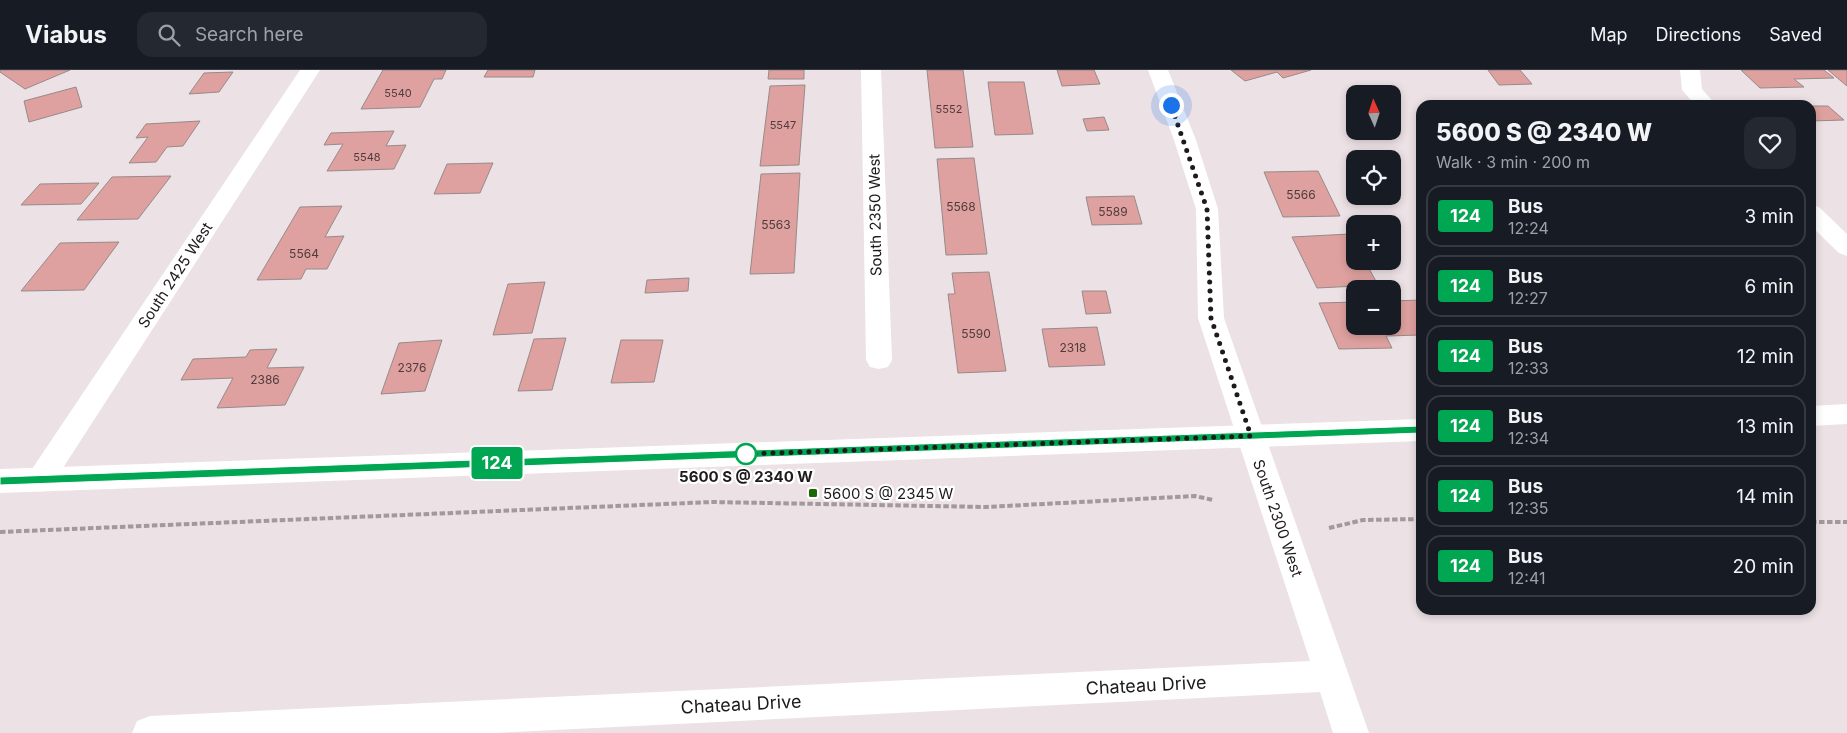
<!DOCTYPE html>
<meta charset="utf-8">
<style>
body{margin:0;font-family:Inter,sans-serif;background:#242831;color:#f1f3f6;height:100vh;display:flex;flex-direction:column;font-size:19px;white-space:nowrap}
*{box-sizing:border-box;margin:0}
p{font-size:16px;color:#9ea1a6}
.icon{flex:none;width:28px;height:28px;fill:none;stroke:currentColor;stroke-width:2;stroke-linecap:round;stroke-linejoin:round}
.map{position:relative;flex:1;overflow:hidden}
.details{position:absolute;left:1416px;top:30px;width:400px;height:515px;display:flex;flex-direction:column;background:#171b24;border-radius:15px;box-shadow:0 2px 8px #0003}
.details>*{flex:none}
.badge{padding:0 10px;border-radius:4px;font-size:18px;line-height:32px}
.needle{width:32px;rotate:357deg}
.buttons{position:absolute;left:1346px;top:15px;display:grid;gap:10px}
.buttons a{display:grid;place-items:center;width:55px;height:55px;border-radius:10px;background:#171b24;box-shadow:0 2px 8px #0003;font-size:25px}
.you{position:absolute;width:25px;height:25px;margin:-12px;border:4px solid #fff;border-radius:50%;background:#1a73e8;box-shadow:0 0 0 8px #1a73e833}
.map>.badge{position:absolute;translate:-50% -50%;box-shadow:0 0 0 2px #fff}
.round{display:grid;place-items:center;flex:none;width:52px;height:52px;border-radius:15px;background:#242831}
.headline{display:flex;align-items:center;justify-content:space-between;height:85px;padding:0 20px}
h1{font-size:24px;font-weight:800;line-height:38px}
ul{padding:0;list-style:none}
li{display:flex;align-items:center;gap:15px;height:62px;margin:0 10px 8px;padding:0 10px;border:2px solid #363941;border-radius:15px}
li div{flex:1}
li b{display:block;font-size:19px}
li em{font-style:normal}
li .badge{min-width:55px;font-weight:700;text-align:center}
header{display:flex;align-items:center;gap:30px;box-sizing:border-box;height:70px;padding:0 25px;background:#171b24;border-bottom:1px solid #363941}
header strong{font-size:24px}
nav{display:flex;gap:28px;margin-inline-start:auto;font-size:18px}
.search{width:350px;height:45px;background:#242831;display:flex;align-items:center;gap:12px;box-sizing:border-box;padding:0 18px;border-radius:15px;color:#9ea1a6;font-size:19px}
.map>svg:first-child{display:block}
</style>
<header>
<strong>Viabus</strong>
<div class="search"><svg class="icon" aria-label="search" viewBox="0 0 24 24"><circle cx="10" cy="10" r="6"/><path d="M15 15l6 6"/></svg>Search here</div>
<nav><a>Map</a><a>Directions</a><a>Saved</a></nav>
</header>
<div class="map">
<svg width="1847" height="663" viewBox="0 0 1847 663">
<rect width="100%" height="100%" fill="#ece1e5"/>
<g fill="#dea19f" stroke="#968a8a">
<polygon points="0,0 70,0 25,19 0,2"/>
<polygon points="383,0 446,0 442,9 434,9 420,37 361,39"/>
<polygon points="488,0 535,0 533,7 484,7"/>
<polygon points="769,0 804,0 804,9 768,9"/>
<polygon points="927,0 963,0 973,77 935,78"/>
<polygon points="1057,0 1094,0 1100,14 1062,16"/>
<polygon points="1231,0 1311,0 1283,8 1277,2 1245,11"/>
<polygon points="1488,0 1520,0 1532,14 1499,15"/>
<polygon points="1741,0 1824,0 1834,8 1794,9 1804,17 1760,18"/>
<polygon points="1828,0 1847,0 1847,16"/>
<polygon points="233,2 219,22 189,24 204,3"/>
<polygon points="988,12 1024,12 1033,64 995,65"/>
<polygon points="805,15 799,95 760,96 770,16"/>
<polygon points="76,17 82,37 29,52 24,31"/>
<polygon points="1630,31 1634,35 1601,35 1598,32"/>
<polygon points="1811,36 1828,36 1844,50 1811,51"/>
<polygon points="1104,47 1109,60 1087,61 1083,49"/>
<polygon points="200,51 183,76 167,77 156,92 129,93 148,67 136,68 146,54"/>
<polygon points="394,61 386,76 406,75 394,99 327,101 343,74 324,75 331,63"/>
<polygon points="974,88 987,184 946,185 937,89"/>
<polygon points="493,93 480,123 434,124 447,94"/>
<polygon points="1318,101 1340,146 1283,147 1264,102"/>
<polygon points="800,103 794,203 750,204 761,104"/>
<polygon points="171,106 138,149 77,150 112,107"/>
<polygon points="99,113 81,134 21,135 40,114"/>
<polygon points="1134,126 1142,154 1092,155 1086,127"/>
<polygon points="342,136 325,167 344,166 327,199 306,199 301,209 257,210 300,137"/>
<polygon points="1350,164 1355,173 1355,191 1365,191 1378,215 1317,218 1292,167"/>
<polygon points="119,172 84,220 21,221 60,173"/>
<polygon points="989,202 1006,301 958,303 948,224 955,224 952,203"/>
<polygon points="689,208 688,221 645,223 647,210"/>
<polygon points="545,212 532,263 493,265 508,214"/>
<polygon points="1082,221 1106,221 1111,243 1086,244"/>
<polygon points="1421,230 1421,265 1386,266 1392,278 1339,279 1319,233 1355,232 1355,256 1392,256 1392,231"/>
<polygon points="1097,257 1105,295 1049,297 1042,259"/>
<polygon points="566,268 552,320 518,321 534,269"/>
<polygon points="442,270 425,321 381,324 399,273"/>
<polygon points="621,270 663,270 654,312 611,313"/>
<polygon points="277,279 267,298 304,297 285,335 217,338 233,308 181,310 193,289 246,287 250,280"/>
</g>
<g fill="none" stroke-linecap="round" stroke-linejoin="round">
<g stroke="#a2999d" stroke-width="4" stroke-dasharray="5.5 2.5" stroke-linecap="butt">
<polyline points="1811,452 1847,452"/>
<polyline points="1329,458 1363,450 1421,449"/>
<polyline points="0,462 712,432 986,437 1195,426 1213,430"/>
</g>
<g fill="#fff" fill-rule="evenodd">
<polygon points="300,0 320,0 50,418 40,422 30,418 25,410 30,402"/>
<polygon points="861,0 881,0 892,290 888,297 879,299 870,297 866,290"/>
<polygon points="1148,0 1168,0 1196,70 1218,139 1224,248 1369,663 1333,663 1320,622 495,663 132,663 137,651 150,646 1310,591 1198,248 1196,139 1174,70"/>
<polygon points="1680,0 1700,0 1702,19 1716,35 1695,35 1682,20"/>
<polygon points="1811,135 1819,137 1847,164 1847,186 1839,183 1811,156"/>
</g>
<g fill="#fff" fill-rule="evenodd">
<polygon points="1847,334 1847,354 1811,356 1811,336"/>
<polygon points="1421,349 1421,371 0,423 0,399"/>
</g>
</g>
<polygon fill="#00a651" stroke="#fff" points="1421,356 1426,360 1421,363 0,415 0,407"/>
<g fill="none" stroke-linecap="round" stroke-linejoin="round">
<polyline stroke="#1e1a1c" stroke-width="5" stroke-dasharray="0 9" points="746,384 1251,366 1211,248 1207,139 1171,35"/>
</g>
<circle fill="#fff" stroke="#00a651" stroke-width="2.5" cx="746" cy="384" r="10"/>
<rect fill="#1b6806" stroke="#fff" stroke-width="2" x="808" y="418" width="10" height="10" rx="2.5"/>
<g text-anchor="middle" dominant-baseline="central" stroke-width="4.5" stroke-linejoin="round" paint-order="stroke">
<g font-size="11" fill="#4e3c3d">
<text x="398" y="23">5540</text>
<text x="949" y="39">5552</text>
<text x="783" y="55">5547</text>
<text x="367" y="87">5548</text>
</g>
<g font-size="12" fill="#4e3c3d">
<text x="1301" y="124">5566</text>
<text x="961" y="136">5568</text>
<text x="1113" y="141">5589</text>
<text x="776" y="154">5563</text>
<text x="304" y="183">5564</text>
<text x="976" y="263">5590</text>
<text x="1073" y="277">2318</text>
<text x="412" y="297">2376</text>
<text x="265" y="309">2386</text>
</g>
<g font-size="15" fill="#1e1a1c" stroke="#fff">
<text transform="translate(875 145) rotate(-91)">South 2350 West</text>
<text transform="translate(175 205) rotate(-57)">South 2425 West</text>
<text transform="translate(1278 448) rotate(71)">South 2300 West</text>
</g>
<g font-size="15" font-weight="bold" fill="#1e1a1c" stroke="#fff">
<text x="746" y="406">5600 S @ 2340 W</text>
</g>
<g font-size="15" fill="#1e1a1c" stroke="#fff" text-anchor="start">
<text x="823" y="423">5600 S @ 2345 W</text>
</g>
<g font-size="18" fill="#1e1a1c" stroke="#fff">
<text transform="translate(1146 615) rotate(-3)">Chateau Drive</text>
<text transform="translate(741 634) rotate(-3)">Chateau Drive</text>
</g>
</g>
</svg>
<div class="buttons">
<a><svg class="needle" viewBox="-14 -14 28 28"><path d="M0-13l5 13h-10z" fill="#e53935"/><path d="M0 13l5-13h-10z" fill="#9ea1a6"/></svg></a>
<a><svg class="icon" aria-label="locate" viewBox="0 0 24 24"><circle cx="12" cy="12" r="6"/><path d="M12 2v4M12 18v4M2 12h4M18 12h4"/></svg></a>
<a>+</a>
<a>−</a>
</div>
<div class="you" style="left:1171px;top:35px"></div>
<b class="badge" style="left:497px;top:393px;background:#00a651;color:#fff">124</b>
<section class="details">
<div class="headline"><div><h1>5600 S @ 2340 W</h1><p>Walk · 3 min · 200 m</p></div><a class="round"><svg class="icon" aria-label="heart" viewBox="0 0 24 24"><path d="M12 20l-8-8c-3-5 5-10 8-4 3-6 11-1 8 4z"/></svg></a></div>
<ul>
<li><span class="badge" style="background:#00a651;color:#fff">124</span><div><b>Bus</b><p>12:24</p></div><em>3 min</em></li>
<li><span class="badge" style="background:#00a651;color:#fff">124</span><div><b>Bus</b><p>12:27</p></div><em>6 min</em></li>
<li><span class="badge" style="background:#00a651;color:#fff">124</span><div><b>Bus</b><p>12:33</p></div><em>12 min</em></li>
<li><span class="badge" style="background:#00a651;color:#fff">124</span><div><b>Bus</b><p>12:34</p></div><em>13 min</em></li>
<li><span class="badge" style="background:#00a651;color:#fff">124</span><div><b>Bus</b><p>12:35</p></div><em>14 min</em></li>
<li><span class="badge" style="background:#00a651;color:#fff">124</span><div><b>Bus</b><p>12:41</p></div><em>20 min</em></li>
</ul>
</section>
</div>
